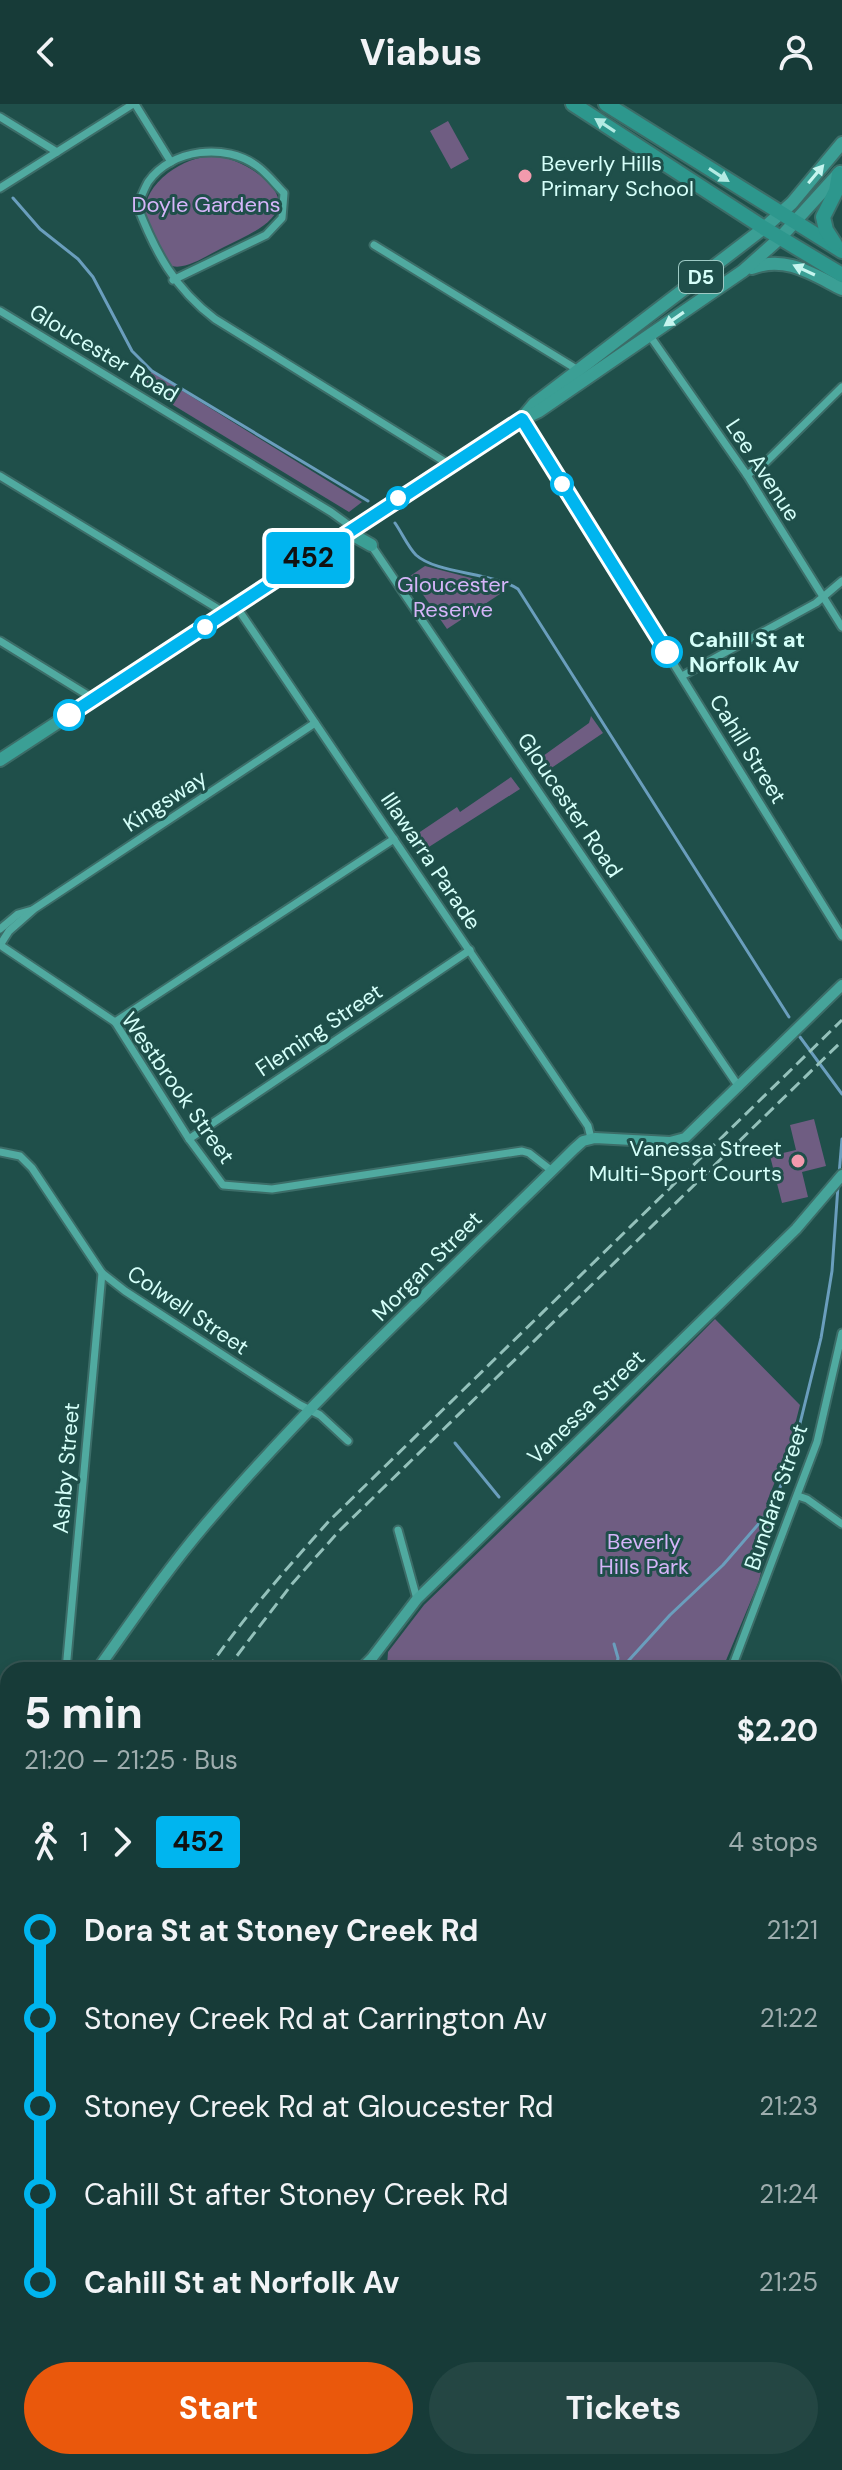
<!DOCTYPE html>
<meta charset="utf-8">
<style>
body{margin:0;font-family:"DM Sans",sans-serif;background:#244643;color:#f1f3f6;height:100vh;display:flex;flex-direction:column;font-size:30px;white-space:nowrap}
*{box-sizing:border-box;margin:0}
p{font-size:26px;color:#9eadae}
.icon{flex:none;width:44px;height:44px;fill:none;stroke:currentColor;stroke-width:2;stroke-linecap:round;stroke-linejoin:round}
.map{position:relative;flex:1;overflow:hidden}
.side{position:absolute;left:0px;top:1558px;width:842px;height:808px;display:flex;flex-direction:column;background:#173b38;border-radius:24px 24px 0 0;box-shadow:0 4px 12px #0003,0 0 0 2px #365553}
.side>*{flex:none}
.badge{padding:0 16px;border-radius:6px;font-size:28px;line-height:52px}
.map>.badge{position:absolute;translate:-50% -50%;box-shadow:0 0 0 4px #fff}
.legs{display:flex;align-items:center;gap:12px;height:88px;padding:0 24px;font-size:26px}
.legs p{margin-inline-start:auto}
.overview{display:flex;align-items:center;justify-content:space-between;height:136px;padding:0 24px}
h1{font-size:44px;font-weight:800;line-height:60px}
.action{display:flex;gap:16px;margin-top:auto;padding:16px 24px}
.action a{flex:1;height:92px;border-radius:48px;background:#ea580c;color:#fff;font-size:32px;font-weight:800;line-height:92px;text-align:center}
.action a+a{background:#244643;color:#f1f3f6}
ul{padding:0 24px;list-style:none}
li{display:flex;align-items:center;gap:28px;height:88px;font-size:30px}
li i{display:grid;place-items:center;width:12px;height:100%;margin:0 10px;background:currentColor}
li i::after{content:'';width:20px;height:20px;margin:-10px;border:6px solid;border-radius:50%;background:#173b38}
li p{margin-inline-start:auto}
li:first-child i{background:linear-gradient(#0000 50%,currentColor 0)}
li:last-child i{background:linear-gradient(currentColor 50%,#0000 0)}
header{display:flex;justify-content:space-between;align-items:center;height:104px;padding:0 24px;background:#173b38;font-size:36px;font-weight:800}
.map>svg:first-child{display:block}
</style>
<header><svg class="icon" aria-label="back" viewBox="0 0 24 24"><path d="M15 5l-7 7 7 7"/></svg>Viabus<svg class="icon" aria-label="person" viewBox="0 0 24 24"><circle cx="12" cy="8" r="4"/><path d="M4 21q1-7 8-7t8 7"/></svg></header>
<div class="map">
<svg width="842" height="2366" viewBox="0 0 842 2366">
<rect width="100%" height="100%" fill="#1f4f4a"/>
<g fill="#6f5d82">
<polygon points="448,17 469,55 451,65 430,27"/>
<path d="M215,52C232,54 248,62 261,72C306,108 254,128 224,143C209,150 187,166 172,162C145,129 130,99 168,69C181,59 198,52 215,52Z"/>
<polygon points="152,268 362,398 349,408 137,279"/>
<polygon points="425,462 502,482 503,488 447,525 410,472"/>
<polygon points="591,612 603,629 544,669 536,657 589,619"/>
<polygon points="511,673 520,685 421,748 411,734 457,703 460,708"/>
<polygon points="814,1015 826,1062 802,1068 808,1093 782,1099 770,1052 796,1046 790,1021"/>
<polygon points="715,1215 800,1301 790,1340 766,1400 775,1405 759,1477 722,1566 390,1566 387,1562 388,1548 424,1501 617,1314"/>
<polygon points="834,1854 842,1860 842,1917 834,1910"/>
</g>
<g fill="#7e619c">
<polygon points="570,2358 648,2358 629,2366 550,2366"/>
<polygon points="670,2358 723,2358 701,2366 649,2366"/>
</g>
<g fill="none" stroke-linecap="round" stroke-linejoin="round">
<g stroke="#6a9ebd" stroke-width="3">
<polyline points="13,94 40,125 78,155 93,173 132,247 152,267 368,397"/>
<path d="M395,419C402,429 408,443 416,451C437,470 491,468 518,485L789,913"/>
<polyline points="800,933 842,990"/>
<polyline points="839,1071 842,1035"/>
<polyline points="455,1339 499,1393"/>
<polyline points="614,1540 618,1554 616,1566"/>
<polyline points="620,1566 670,1511 723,1461 762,1416 776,1394 792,1352 821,1234 832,1167 838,1082"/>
<polyline points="834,2129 842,2127"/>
<polyline points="152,2366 159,2358"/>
<polyline points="170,2366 176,2358"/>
</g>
<polyline stroke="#3a6964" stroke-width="14" stroke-dasharray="14 7" stroke-linecap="butt" points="496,2366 514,2358"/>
<g stroke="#3c6d68" stroke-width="11">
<g id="street">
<polyline points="135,0 171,58"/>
<polyline points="0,13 57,48"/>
<polyline points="0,84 133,0"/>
<polyline points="374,141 578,266"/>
<path d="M173,176L266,131L282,114L284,89C276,81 267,69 257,62C226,39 172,44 148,78C144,85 141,94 137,101C155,148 175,185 215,215L450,361"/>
<polyline points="0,207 331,408 353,424"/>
<polyline points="650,232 747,371 842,523"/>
<polyline points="522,315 842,832"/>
<polyline points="747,371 766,358 842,283"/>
<polyline points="0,372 225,509"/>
<polyline points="371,441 739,983"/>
<polyline points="236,502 588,1022 591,1034"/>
<polyline points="0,537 94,595"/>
<polyline points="682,572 816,499 842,477"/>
<polyline points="0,825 18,810 32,806"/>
<polyline points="2,838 9,827 34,805 315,619"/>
<polyline points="3,843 115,918 189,1035 223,1081 272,1085 522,1047 529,1049 552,1067"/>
<polyline points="115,918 394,735"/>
<polyline points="189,1035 470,846"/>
<polyline points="0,1048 20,1052 32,1064 102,1169 125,1187 300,1301 320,1311 348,1337"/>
<polyline points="798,1392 807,1395 842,1420"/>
<polyline points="398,1426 417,1495"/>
<polyline points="372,1554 379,1566"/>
<polyline points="66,1566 102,1169"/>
<polyline points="731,1566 817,1338 842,1229"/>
<polyline points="0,1732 8,1738"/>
<polyline points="834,1835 842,1842"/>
</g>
</g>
<g stroke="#3c6d68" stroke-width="14">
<g id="secondary">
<path d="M97,1566C132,1517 166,1467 205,1421C319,1287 450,1168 574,1045L583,1037L595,1034L670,1038L685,1034L842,881"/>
<polyline points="360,1566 372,1554 417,1495 796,1125 842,1071"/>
<polyline points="0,1702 8,1691"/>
<polyline points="0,2105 8,2090"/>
</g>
</g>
<g stroke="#3c6d68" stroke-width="16">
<g id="primary">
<path d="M752,164C786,151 812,170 842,185"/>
<polyline points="524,312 534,300 764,124 792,99 842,39"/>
<polyline points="342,433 355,432 371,441"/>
<polyline points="0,656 522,315 539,307 743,167 780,134 840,68"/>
</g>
</g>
<g stroke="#3c6d68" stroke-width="18">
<g id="highway">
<polyline points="573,0 764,124 842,171"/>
<polyline points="606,0 842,147"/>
<polyline points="835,140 826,126 823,113 836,87 839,70"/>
<polyline points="834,2171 842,2169"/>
<polyline points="834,2188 842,2186"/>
<polyline points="834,2208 842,2206"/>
<polyline points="834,2222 842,2220"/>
<polyline points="834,2243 842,2240"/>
<polyline points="834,2263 842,2261"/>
<polyline points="336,2366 348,2358"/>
<polyline points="411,2366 429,2358"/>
<polyline points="447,2366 464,2358"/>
<polyline points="514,2366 537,2358"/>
</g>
</g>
<use href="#street" stroke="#50aaa0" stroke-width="7"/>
<use href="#secondary" stroke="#46a49a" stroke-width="10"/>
<use href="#primary" stroke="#3b9f95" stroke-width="12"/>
<use href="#highway" stroke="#2d978d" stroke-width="14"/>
<g stroke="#94c1bb" stroke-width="3" stroke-dasharray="12 6" stroke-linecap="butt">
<path d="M207,1566C244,1513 286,1465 329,1417L842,916"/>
<polyline points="226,1566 292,1480 339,1427 842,937"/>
<polyline points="0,1977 8,1960"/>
<polyline points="0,1999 8,1982"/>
<polyline points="0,2039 8,2023"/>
</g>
</g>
<defs><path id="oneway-solid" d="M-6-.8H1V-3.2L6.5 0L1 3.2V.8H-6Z" transform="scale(2)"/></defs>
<g fill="#b3eae3">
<use href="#oneway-solid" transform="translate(605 21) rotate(-147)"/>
<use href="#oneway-solid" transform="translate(719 71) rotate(33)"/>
</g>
<g fill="#c6f5ef">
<use href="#oneway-solid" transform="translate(816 70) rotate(-50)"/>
<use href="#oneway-solid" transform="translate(804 166) rotate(-155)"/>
<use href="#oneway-solid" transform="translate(674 215) rotate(145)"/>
</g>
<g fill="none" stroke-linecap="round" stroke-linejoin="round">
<g stroke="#fff" stroke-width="18">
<polyline id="line-1" points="69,611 522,315 667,548"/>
</g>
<use href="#line-1" stroke="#00b5ef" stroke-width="12"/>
</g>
<g fill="#f29aad" stroke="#1f4f4a" stroke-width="3">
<circle cx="525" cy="72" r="8"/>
<circle cx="798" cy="1057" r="8"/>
</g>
<g fill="#fff" stroke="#00b5ef" stroke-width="4">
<circle cx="562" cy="380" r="10"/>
<circle cx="398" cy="394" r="10"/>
<circle cx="205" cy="523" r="10"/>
<circle cx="667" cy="548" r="14"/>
<circle cx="69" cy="611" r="14"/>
</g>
<g text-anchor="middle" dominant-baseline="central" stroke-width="6" stroke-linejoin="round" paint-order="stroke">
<rect fill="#1f4f4a" stroke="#9ecac4" stroke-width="2" x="679" y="157" width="44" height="32" rx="6"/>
<g font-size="20" font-weight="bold" fill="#d5fff9">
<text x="701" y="173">D5</text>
</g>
<g font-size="22" fill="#d5fff9" stroke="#1f4f4a" text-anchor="start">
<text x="541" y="59">Beverly Hills<tspan x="541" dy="25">Primary School</tspan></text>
<text x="782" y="1044" text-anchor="end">Vanessa Street<tspan x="782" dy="25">Multi-Sport Courts</tspan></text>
</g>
<g font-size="22" fill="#d5b5f9" stroke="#1f4f4a">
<text x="206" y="100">Doyle Gardens</text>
<text x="453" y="480">Gloucester<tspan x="453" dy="25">Reserve</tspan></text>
<text x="644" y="1437">Beverly<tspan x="644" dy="25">Hills Park</tspan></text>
</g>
<g font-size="22" fill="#d5fff9" stroke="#1f4f4a">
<text transform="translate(104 249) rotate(31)">Gloucester Road</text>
<text transform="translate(763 366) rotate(57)">Lee Avenue</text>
<text transform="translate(748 645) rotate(58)">Cahill Street</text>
<text transform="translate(165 697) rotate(-33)">Kingsway</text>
<text transform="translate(570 701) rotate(56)">Gloucester Road</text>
<text transform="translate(431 757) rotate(56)">Illawarra Parade</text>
<text transform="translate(319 926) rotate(-34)">Fleming Street</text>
<text transform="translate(178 984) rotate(55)">Westbrook Street</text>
<text transform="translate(427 1162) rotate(-45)">Morgan Street</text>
<text transform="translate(188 1206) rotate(34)">Colwell Street</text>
<text transform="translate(586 1303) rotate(-44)">Vanessa Street</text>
<text transform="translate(66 1364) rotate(-85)">Ashby Street</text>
<text transform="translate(776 1393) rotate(-71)">Bundara Street</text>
</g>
<g font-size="22" font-weight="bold" fill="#d5fff9" stroke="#1f4f4a" text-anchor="start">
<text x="689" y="535">Cahill St at<tspan x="689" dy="25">Norfolk Av</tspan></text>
</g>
</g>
</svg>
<b class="badge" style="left:308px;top:454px;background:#00b5ef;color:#111">452</b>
<section class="side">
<div class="overview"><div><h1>5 min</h1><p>21:20 – 21:25 · Bus</p></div><b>$2.20</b></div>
<div class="legs"><svg class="icon" aria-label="walk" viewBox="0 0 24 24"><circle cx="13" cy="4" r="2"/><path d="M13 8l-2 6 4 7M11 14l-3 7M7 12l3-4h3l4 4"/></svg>1<svg class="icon" aria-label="forward" viewBox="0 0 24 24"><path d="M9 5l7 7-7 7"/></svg><b class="badge" style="background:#00b5ef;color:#111">452</b><p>4 stops</p></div>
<ul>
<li><i style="color:#00b5ef"></i><b>Dora St at Stoney Creek Rd</b><p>21:21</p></li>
<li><i style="color:#00b5ef"></i><span>Stoney Creek Rd at Carrington Av</span><p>21:22</p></li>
<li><i style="color:#00b5ef"></i><span>Stoney Creek Rd at Gloucester Rd</span><p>21:23</p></li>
<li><i style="color:#00b5ef"></i><span>Cahill St after Stoney Creek Rd</span><p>21:24</p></li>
<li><i style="color:#00b5ef"></i><b>Cahill St at Norfolk Av</b><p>21:25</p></li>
</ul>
<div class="action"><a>Start</a><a>Tickets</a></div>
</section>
</div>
